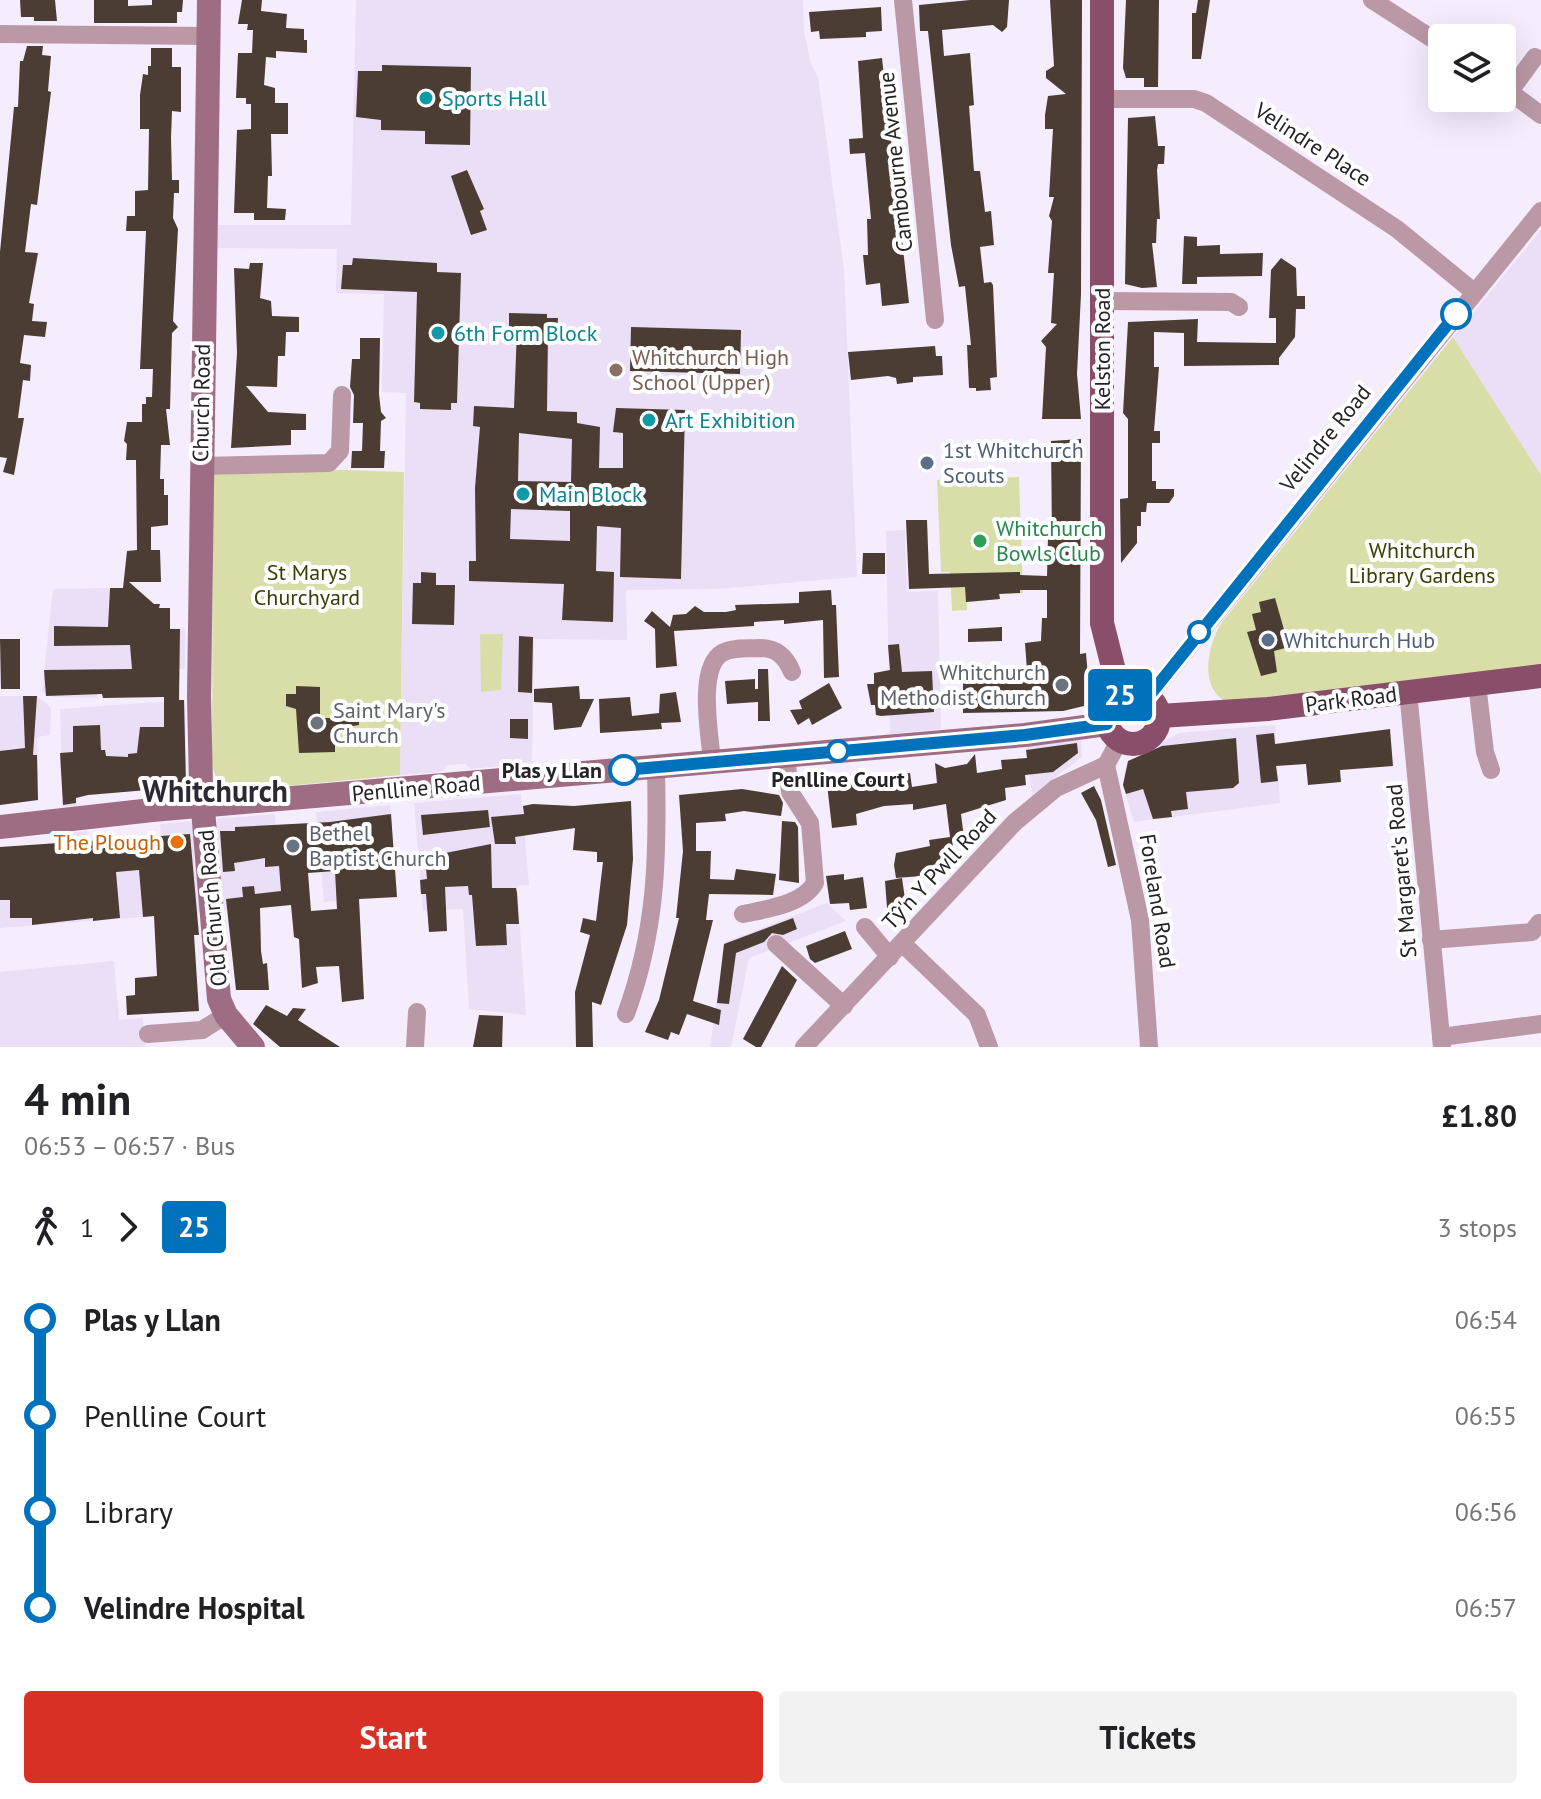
<!DOCTYPE html>
<meta charset="utf-8">
<style>
body{margin:0;font-family:"PT Sans",sans-serif;background:#f2f2f2;color:#202124;height:100vh;display:flex;flex-direction:column;font-size:30px;white-space:nowrap}
*{box-sizing:border-box;margin:0}
p{font-size:26px;color:#757577}
.icon{flex:none;width:44px;height:44px;fill:none;stroke:currentColor;stroke-width:2;stroke-linecap:round;stroke-linejoin:round}
.map{position:relative;height:1047px;overflow:hidden}
.drawer{display:flex;flex-direction:column;background:#fff;flex:1}
.drawer>*{flex:none}
.badge{padding:0 16px;border-radius:6px;font-size:28px;line-height:52px}
.fabs{position:absolute;left:1428px;top:24px;display:grid;gap:16px}
.fabs a{display:grid;place-items:center;width:88px;height:88px;border-radius:8px;background:#fff;box-shadow:0 8px 32px #0002;font-size:40px}
.map>.badge{position:absolute;translate:-50% -50%;box-shadow:0 0 0 4px #fff}
.legs{display:flex;align-items:center;gap:12px;height:88px;padding:0 24px;font-size:26px}
.legs p{margin-inline-start:auto}
.overview{display:flex;align-items:center;justify-content:space-between;height:136px;padding:0 24px}
h1{font-size:44px;font-weight:800;line-height:60px}
.cta{display:flex;gap:16px;margin-top:auto;padding:16px 24px}
.cta a{flex:1;height:92px;border-radius:8px;background:#d93025;color:#fff;font-size:32px;font-weight:800;line-height:92px;text-align:center}
.cta a+a{background:#f2f2f2;color:#202124}
ul{padding:0 24px;list-style:none}
li{display:flex;align-items:center;gap:28px;height:96px;font-size:30px}
li i{display:grid;place-items:center;width:12px;height:100%;margin:0 10px;background:currentColor}
li i::after{content:'';width:20px;height:20px;margin:-10px;border:6px solid;border-radius:50%;background:#fff}
li p{margin-inline-start:auto}
li:first-child i{background:linear-gradient(#0000 50%,currentColor 0)}
li:last-child i{background:linear-gradient(currentColor 50%,#0000 0)}
.map>svg:first-child{display:block}
</style>
<div class="map">
<svg width="1541" height="1047" viewBox="0 0 1541 1047">
<rect width="100%" height="100%" fill="#f5ecfe"/>
<g fill="#ebdef7">
<polygon points="356,0 803,0 804,32 811,64 818,77 844,270 857,577 716,589 626,590 627,640 534,639 532,763 471,769 465,764 447,765 442,772 400,775 406,393 382,392 384,294 336,293 337,249 217,248 218,225 351,225"/>
<polygon points="1541,230 1541,475 1453,337"/>
<polygon points="905,530 907,592 938,591 941,729 890,734 886,531"/>
<polygon points="109,588 108,626 185,629 185,669 97,669 97,698 51,697 42,691 53,589"/>
<polygon points="0,696 37,696 51,708 50,735 37,737 38,800 0,805"/>
<polygon points="185,700 186,784 183,787 88,795 76,798 77,806 63,807 60,709"/>
<polygon points="1275,725 1280,803 1134,822 1123,785 1125,770 1136,758 1179,733"/>
<polygon points="1081,740 1082,757 1032,795 1026,746"/>
<polygon points="521,794 529,885 517,886 526,1015 469,1009 463,909 423,911 414,803"/>
<polygon points="390,805 397,897 324,902 316,812"/>
<polygon points="275,814 282,906 221,911 215,835 217,819"/>
<polygon points="194,821 202,912 167,915 154,909 154,916 0,928 0,847 71,844 71,833 87,831 87,842 161,836 160,824"/>
<polygon points="827,903 846,921 749,958 731,1047 710,1047 725,942"/>
<polygon points="114,961 119,1020 143,1018 145,1047 0,1047 0,972"/>
</g>
<g fill="#d9dea8">
<path d="M1453,337L1541,475V668L1226,702C1198,686 1208,644 1222,622Z"/>
<path d="M345,470L404,472L400,775L245,790C227,790 215,783 212,764L213,471Z"/>
<polygon points="1019,477 1023,593 1000,594 1000,599 967,602 967,610 952,611 950,572 941,572 937,480"/>
<polygon points="480,634 503,634 501,690 481,692"/>
</g>
<g fill="#4b3d33" fill-rule="evenodd">
<polygon points="20,0 55,0 57,21 34,21 34,17 21,17"/>
<polygon points="94,0 128,0 128,6 152,5 152,0 183,0 182,12 177,12 177,23 94,23"/>
<polygon points="242,0 262,0 261,11 287,14 286,28 304,29 304,40 307,40 307,53 276,51 276,58 266,57 264,85 275,88 275,103 288,103 288,134 271,134 272,176 268,176 267,208 286,209 285,220 254,220 254,213 234,213 237,130 251,129 251,104 246,104 246,98 236,98 238,53 252,53 253,30 247,30 248,24 238,24"/>
<polygon points="970,0 1009,0 1007,27 1002,32 993,25 942,30 944,56 970,53 974,105 969,106 974,171 980,171 985,212 991,211 994,245 980,247 984,283 991,282 993,285 997,377 990,378 991,390 976,391 976,388 969,388 967,345 971,345 965,286 959,287 951,245 928,31 920,31 919,5"/>
<polygon points="1050,0 1082,0 1081,294 1077,374 1081,419 1042,419 1046,347 1041,341 1057,324 1051,323 1054,273 1048,273 1052,221 1049,216 1054,197 1049,197 1053,129 1045,129 1045,115 1048,96 1066,94 1046,78 1046,71 1054,66"/>
<polygon points="1126,0 1159,0 1158,87 1144,87 1144,78 1126,78 1123,68"/>
<polygon points="1198,0 1210,0 1201,59 1192,59 1192,13 1196,13"/>
<polygon points="881,7 882,31 866,32 866,37 820,39 819,31 811,32 809,12"/>
<polygon points="27,46 43,46 42,55 51,56 48,91 51,92 37,205 31,204 25,252 38,253 29,303 34,304 32,321 47,322 45,337 24,335 20,363 31,365 30,381 23,380 18,418 24,418 14,475 3,472 7,458 0,457 0,252 14,107 18,107 20,61 23,61"/>
<polygon points="151,48 172,48 172,67 181,67 181,112 172,111 171,138 172,180 179,180 179,193 174,193 173,218 178,229 173,321 178,327 172,333 170,409 166,409 170,445 161,445 160,479 164,479 164,495 168,495 168,525 151,527 151,550 160,550 161,582 129,582 154,604 160,604 159,608 170,608 170,629 180,629 179,700 184,700 186,784 183,787 88,795 76,798 76,803 63,805 60,753 73,752 73,726 100,725 101,750 105,750 106,756 128,757 128,754 137,753 140,727 164,727 164,697 103,698 102,694 46,696 44,670 132,669 130,645 54,646 54,626 108,627 110,588 123,588 127,551 137,550 136,460 126,460 127,444 124,441 127,422 142,422 142,404 146,404 146,397 152,397 153,369 140,369 146,231 126,231 127,216 135,216 135,191 148,190 149,129 140,129 140,95 143,74 148,75 148,66 151,66"/>
<polygon points="882,58 909,303 882,306 880,283 866,285 863,255 868,255 867,219 871,219 865,153 850,154 849,139 863,138 858,61"/>
<polygon points="382,65 471,67 470,145 425,144 425,131 381,130 381,120 356,117 358,71 382,71"/>
<polygon points="1155,116 1158,146 1165,146 1164,164 1158,164 1157,170 1160,219 1157,219 1156,243 1152,243 1157,287 1142,288 1125,284 1128,118"/>
<polygon points="467,170 484,209 480,211 487,230 471,235 451,176"/>
<polygon points="1184,236 1197,237 1197,246 1220,245 1220,254 1263,253 1262,276 1197,277 1197,284 1182,284"/>
<polygon points="353,258 437,263 437,272 461,273 457,403 451,403 451,410 420,409 420,403 414,402 417,292 341,289 343,265 352,265"/>
<polygon points="1281,258 1296,268 1297,296 1305,296 1305,309 1296,309 1295,337 1279,358 1279,365 1184,366 1184,333 1154,332 1154,367 1159,367 1154,431 1160,431 1160,443 1152,443 1152,481 1156,481 1156,489 1174,489 1174,496 1169,503 1147,503 1146,512 1141,512 1141,526 1137,526 1137,543 1121,563 1120,499 1128,498 1128,419 1123,413 1128,322 1198,319 1197,342 1276,343 1276,318 1269,318 1271,270"/>
<polygon points="250,263 263,263 260,298 271,301 272,316 299,317 299,332 286,332 285,356 278,356 277,387 246,386 268,412 306,414 306,430 291,430 291,445 231,448 237,353 234,268 249,269"/>
<path d="M509,313L547,314V318H558L557,333H548L547,411L577,412V423L600,427L599,468H623V433L613,432L616,408L685,410L681,579L620,577L621,528L597,526L596,571L614,572L613,622L562,620L564,584L469,581V561H476L475,488L480,427L473,426L474,406L514,408L517,329H509ZM519,433L572,439L571,482L518,481ZM511,509L570,511V541L510,539Z"/>
<polygon points="631,327 741,330 740,374 630,371"/>
<polygon points="360,338 380,338 379,394 381,412 386,418 381,421 380,451 385,451 384,468 351,468 352,451 362,451 363,423 353,423 354,395 350,387 352,359 360,359"/>
<polygon points="935,346 936,356 942,356 943,375 913,377 913,382 897,384 896,378 888,376 851,380 848,352"/>
<polygon points="1081,439 1080,654 1086,653 1090,700 1084,706 1063,711 963,713 963,683 994,682 994,672 1027,671 1025,643 1041,641 1042,618 1047,618 1047,590 1020,590 1020,593 999,594 1000,599 966,602 965,587 909,589 906,520 927,520 929,574 1020,572 1020,575 1047,576 1048,538 1052,538 1051,441"/>
<polygon points="863,553 885,553 885,574 862,574"/>
<polygon points="421,572 436,573 436,585 455,585 454,625 412,624 413,583 421,583"/>
<polygon points="831,590 832,605 836,605 839,677 824,678 823,620 784,624 784,620 754,622 754,626 674,631 677,666 656,668 655,629 644,621 652,611 670,627 673,615 686,614 695,606 704,612 726,612 736,610 735,605 799,603 799,592"/>
<polygon points="1275,598 1289,647 1274,651 1277,672 1261,676 1247,632 1256,630 1252,614 1261,612 1259,602"/>
<polygon points="1002,627 1002,641 968,642 968,629"/>
<polygon points="519,636 533,637 532,693 518,692"/>
<polygon points="0,639 20,639 20,689 1,689"/>
<polygon points="899,644 902,672 932,671 934,712 881,716 876,715 875,705 871,705 867,684 874,684 874,673 890,670 888,645"/>
<polygon points="758,669 768,669 770,721 758,721 758,702 727,704 725,681 755,679 755,689 758,689"/>
<polygon points="829,683 842,708 812,725 809,718 798,725 790,710 802,709 799,701"/>
<polygon points="296,686 320,687 320,718 359,718 359,725 335,729 335,752 299,753 296,709 286,706 286,694 296,694"/>
<polygon points="579,686 580,699 594,699 581,727 554,730 552,703 534,702 534,689"/>
<polygon points="676,692 681,722 661,723 662,729 600,733 599,699 630,697 632,716 659,713 660,694"/>
<polygon points="23,696 37,696 33,755 37,755 38,800 0,805 0,751 25,748"/>
<polygon points="510,719 528,719 528,739 510,738"/>
<polygon points="1390,729 1393,766 1340,770 1341,782 1308,785 1306,764 1276,766 1278,781 1261,783 1256,735 1274,733 1275,744"/>
<polygon points="1236,738 1239,783 1233,788 1186,792 1188,809 1171,811 1172,817 1153,819 1143,789 1126,794 1123,785 1128,761 1162,746"/>
<polygon points="1077,743 1078,753 1053,772 1025,775 1026,785 1005,788 1006,800 961,814 964,838 952,840 956,866 947,867 948,874 896,878 894,865 896,853 930,846 929,840 950,837 946,804 913,810 913,804 884,806 856,814 857,825 832,828 827,784 910,773 912,787 937,783 935,763 945,768 967,764 975,754 977,773 1002,769 1001,760 1027,758 1026,750"/>
<polygon points="1094,786 1101,800 1116,865 1108,867 1096,820 1081,793"/>
<polygon points="742,789 779,795 783,803 781,816 744,811 725,814 726,821 696,823 696,851 711,851 710,879 734,880 736,869 776,874 773,895 709,894 706,920 713,920 693,1001 721,1010 719,1025 687,1014 679,1035 671,1032 668,1040 645,1032 659,1000 679,918 676,918 683,851 679,795"/>
<polygon points="631,801 633,859 627,925 601,1005 592,1002 593,1047 576,1047 575,992 590,935 580,932 583,918 596,921 603,862 597,862 597,852 573,850 575,828 515,837 516,844 495,844 491,817 524,814 523,806 533,804 574,806"/>
<polygon points="488,810 490,827 423,835 421,815"/>
<path d="M391,814L397,897L359,899L364,999L342,1002L339,966L316,967L318,983L302,988L299,939L294,937L291,905L260,908L261,951L263,964L267,963L269,990H236L226,899L243,897L242,887L254,886L255,894L281,891L279,866L265,867V858L234,863L235,871L223,872L220,831H235V827L330,822ZM335,871L337,909L311,911L308,873Z"/>
<polygon points="782,821 795,822 798,827 799,883 779,880"/>
<polygon points="190,834 199,935 194,935 199,1011 127,1015 126,996 135,995 135,978 157,976 154,916 143,917 139,870 116,872 120,918 93,921 93,918 32,925 32,918 10,918 10,900 0,900 0,847"/>
<polygon points="491,844 492,888 516,888 517,893 519,924 506,924 507,945 476,946 472,895 469,895 468,886 445,887 447,931 429,932 426,894 421,894 420,880 427,879 425,857"/>
<polygon points="844,874 844,880 863,877 867,908 850,910 849,903 830,904 826,876"/>
<polygon points="902,878 906,906 887,908 885,881"/>
<polygon points="793,918 797,929 783,935 772,933 764,942 736,953 729,1004 717,1003 724,944"/>
<polygon points="845,931 852,949 815,963 810,959 806,946"/>
<polygon points="782,966 797,980 761,1047 756,1047 743,1039"/>
<polygon points="266,1005 287,1016 293,1008 306,1009 298,1020 340,1047 280,1047 253,1024"/>
<polygon points="479,1015 503,1016 502,1047 473,1047"/>
</g>
<g fill="none" stroke-linecap="round" stroke-linejoin="round">
<g stroke="#ba98a6" stroke-width="18">
<polyline points="903,0 935,320"/>
<polyline points="1372,0 1442,45"/>
<polyline points="0,34 208,36"/>
<polyline points="1502,86 1541,115"/>
<polyline points="1510,91 1535,57"/>
<polyline points="1102,99 1194,99 1206,103 1397,229 1474,292"/>
<polyline points="1102,301 1231,302 1239,307"/>
<polyline points="200,466 329,463 340,451 342,395"/>
<polyline points="1477,684 1485,752 1491,770"/>
<polyline points="1408,691 1442,1047"/>
<polyline points="1149,696 1541,211"/>
<path d="M712,762C710,736 697,668 722,653C733,647 748,649 760,648C777,648 786,657 792,672"/>
<polyline points="1106,765 1140,920 1149,1047"/>
<path d="M743,914C766,909 802,905 815,883L810,823L790,792L786,755"/>
<polyline points="865,927 890,957"/>
<polyline points="1431,940 1532,932 1539,923"/>
<polyline points="776,944 844,1006"/>
<polyline points="903,944 977,1015 989,1047"/>
<path d="M626,1014C657,929 658,856 656,767"/>
<polyline points="148,1034 202,1030 226,1015"/>
<polyline points="1441,1037 1541,1024"/>
<polyline points="415,1047 417,1012"/>
<polyline points="804,1047 1015,822 1056,788 1106,765 1119,741"/>
</g>
<g stroke="#9e6d83" stroke-width="24">
<polyline points="209,0 199,697 201,786 219,999 226,1015 253,1047"/>
<polyline points="0,827 152,810 1025,735 1107,724"/>
</g>
<g stroke="#894e69" stroke-width="24">
<polyline points="1102,0 1102,623 1120,695"/>
<circle cx="1133" cy="718" r="26"/>
<polyline points="1160,716 1268,709 1541,676"/>
</g>
</g>
<g fill="none" stroke-linecap="round" stroke-linejoin="round">
<g stroke="#fff" stroke-width="18">
<path id="line-1" d="M624,770L1025,735L1107,724C1105,698 1127,686 1149,696L1456,314"/>
</g>
<use href="#line-1" stroke="#0072bc" stroke-width="12"/>
</g>
<g fill="#0f9aa8" stroke="#fff" stroke-width="3">
<circle cx="426" cy="98" r="8"/>
<circle cx="438" cy="333" r="8"/>
<circle cx="649" cy="420" r="8"/>
<circle cx="523" cy="494" r="8"/>
</g>
<g fill="#fff" stroke="#0072bc" stroke-width="4">
<circle cx="1456" cy="314" r="14"/>
<circle cx="1199" cy="632" r="10"/>
<circle cx="838" cy="751" r="10"/>
<circle cx="624" cy="770" r="14"/>
</g>
<circle fill="#8d6e63" stroke="#fff" stroke-width="3" cx="616" cy="370" r="8"/>
<g fill="#5c6f8a" stroke="#fff" stroke-width="3">
<circle cx="927" cy="463" r="8"/>
<circle cx="1268" cy="640" r="8"/>
</g>
<circle fill="#2e9e5b" stroke="#fff" stroke-width="3" cx="980" cy="541" r="8"/>
<g fill="#6b7280" stroke="#fff" stroke-width="3">
<circle cx="1062" cy="685" r="8"/>
<circle cx="317" cy="723" r="8"/>
<circle cx="293" cy="846" r="8"/>
</g>
<circle fill="#e8710a" stroke="#fff" stroke-width="3" cx="177" cy="842" r="8"/>
<g text-anchor="middle" dominant-baseline="central" stroke-width="8" stroke-linejoin="round" paint-order="stroke">
<g font-size="22" fill="#0d838f" stroke="#fff" text-anchor="start">
<text x="442" y="98">Sports Hall</text>
<text x="454" y="333">6th Form Block</text>
<text x="665" y="420">Art Exhibition</text>
<text x="539" y="494">Main Block</text>
</g>
<g font-size="22" fill="#242127" stroke="#fff">
<text transform="translate(1313 144) rotate(33)">Velindre Place</text>
<text transform="translate(895 162) rotate(-96)">Cambourne Avenue</text>
<text transform="translate(1102 349) rotate(-90)">Kelston Road</text>
<text transform="translate(201 403) rotate(-89)">Church Road</text>
<text transform="translate(1325 438) rotate(-51)">Velindre Road</text>
<text transform="translate(1351 699) rotate(-7)">Park Road</text>
<text transform="translate(416 788) rotate(-5)">Penlline Road</text>
<text transform="translate(939 869) rotate(-47)">Tŷ'n Y Pwll Road</text>
<text transform="translate(1401 871) rotate(-95)">St Margaret's Road</text>
<text transform="translate(1158 901) rotate(81)">Foreland Road</text>
<text transform="translate(212 908) rotate(-95)">Old Church Road</text>
</g>
<g font-size="22" fill="#785e54" stroke="#fff" text-anchor="start">
<text x="632" y="357">Whitchurch High<tspan x="632" dy="25">School (Upper)</tspan></text>
</g>
<g font-size="22" fill="#4e5e75" stroke="#fff" text-anchor="start">
<text x="943" y="450">1st Whitchurch<tspan x="943" dy="25">Scouts</tspan></text>
<text x="1284" y="640">Whitchurch Hub</text>
</g>
<g font-size="22" fill="#27864d" stroke="#fff" text-anchor="start">
<text x="996" y="528">Whitchurch<tspan x="996" dy="25">Bowls Club</tspan></text>
</g>
<g font-size="22" fill="#3b3d00" stroke="#fff">
<text x="1422" y="550">Whitchurch<tspan x="1422" dy="25">Library Gardens</tspan></text>
<text x="307" y="572">St Marys<tspan x="307" dy="25">Churchyard</tspan></text>
</g>
<g font-size="22" fill="#5b616d" stroke="#fff" text-anchor="start">
<text x="1046" y="672" text-anchor="end">Whitchurch<tspan x="1046" dy="25">Methodist Church</tspan></text>
<text x="333" y="710">Saint Mary's<tspan x="333" dy="25">Church</tspan></text>
<text x="309" y="833">Bethel<tspan x="309" dy="25">Baptist Church</tspan></text>
</g>
<g font-size="22" font-weight="bold" fill="#242127" stroke="#fff" text-anchor="end">
<text x="602" y="770">Plas y Llan</text>
<text x="838" y="779" text-anchor="middle">Penlline Court</text>
</g>
<g font-size="22" fill="#c56008" stroke="#fff" text-anchor="end">
<text x="161" y="842">The Plough</text>
</g>
<g font-size="30" font-weight="bold" fill="#2e2734" stroke="#fff">
<text x="215" y="790">Whitchurch</text>
</g>
</g>
</svg>
<div class="fabs">
<a><svg class="icon" aria-label="layers" viewBox="0 0 24 24"><path d="M12 4l9 5-9 5-9-5zM3 14l9 5 9-5"/></svg></a>
</div>
<b class="badge" style="left:1120px;top:695px;background:#0072bc;color:#fff">25</b>
</div>
<section class="drawer">
<div class="overview"><div><h1>4 min</h1><p>06:53 – 06:57 · Bus</p></div><b>£1.80</b></div>
<div class="legs"><svg class="icon" aria-label="walk" viewBox="0 0 24 24"><circle cx="13" cy="4" r="2"/><path d="M13 8l-2 6 4 7M11 14l-3 7M7 12l3-4h3l4 4"/></svg>1<svg class="icon" aria-label="forward" viewBox="0 0 24 24"><path d="M9 5l7 7-7 7"/></svg><b class="badge" style="background:#0072bc;color:#fff">25</b><p>3 stops</p></div>
<ul>
<li><i style="color:#0072bc"></i><b>Plas y Llan</b><p>06:54</p></li>
<li><i style="color:#0072bc"></i><span>Penlline Court</span><p>06:55</p></li>
<li><i style="color:#0072bc"></i><span>Library</span><p>06:56</p></li>
<li><i style="color:#0072bc"></i><b>Velindre Hospital</b><p>06:57</p></li>
</ul>
<div class="cta"><a>Start</a><a>Tickets</a></div>
</section>
